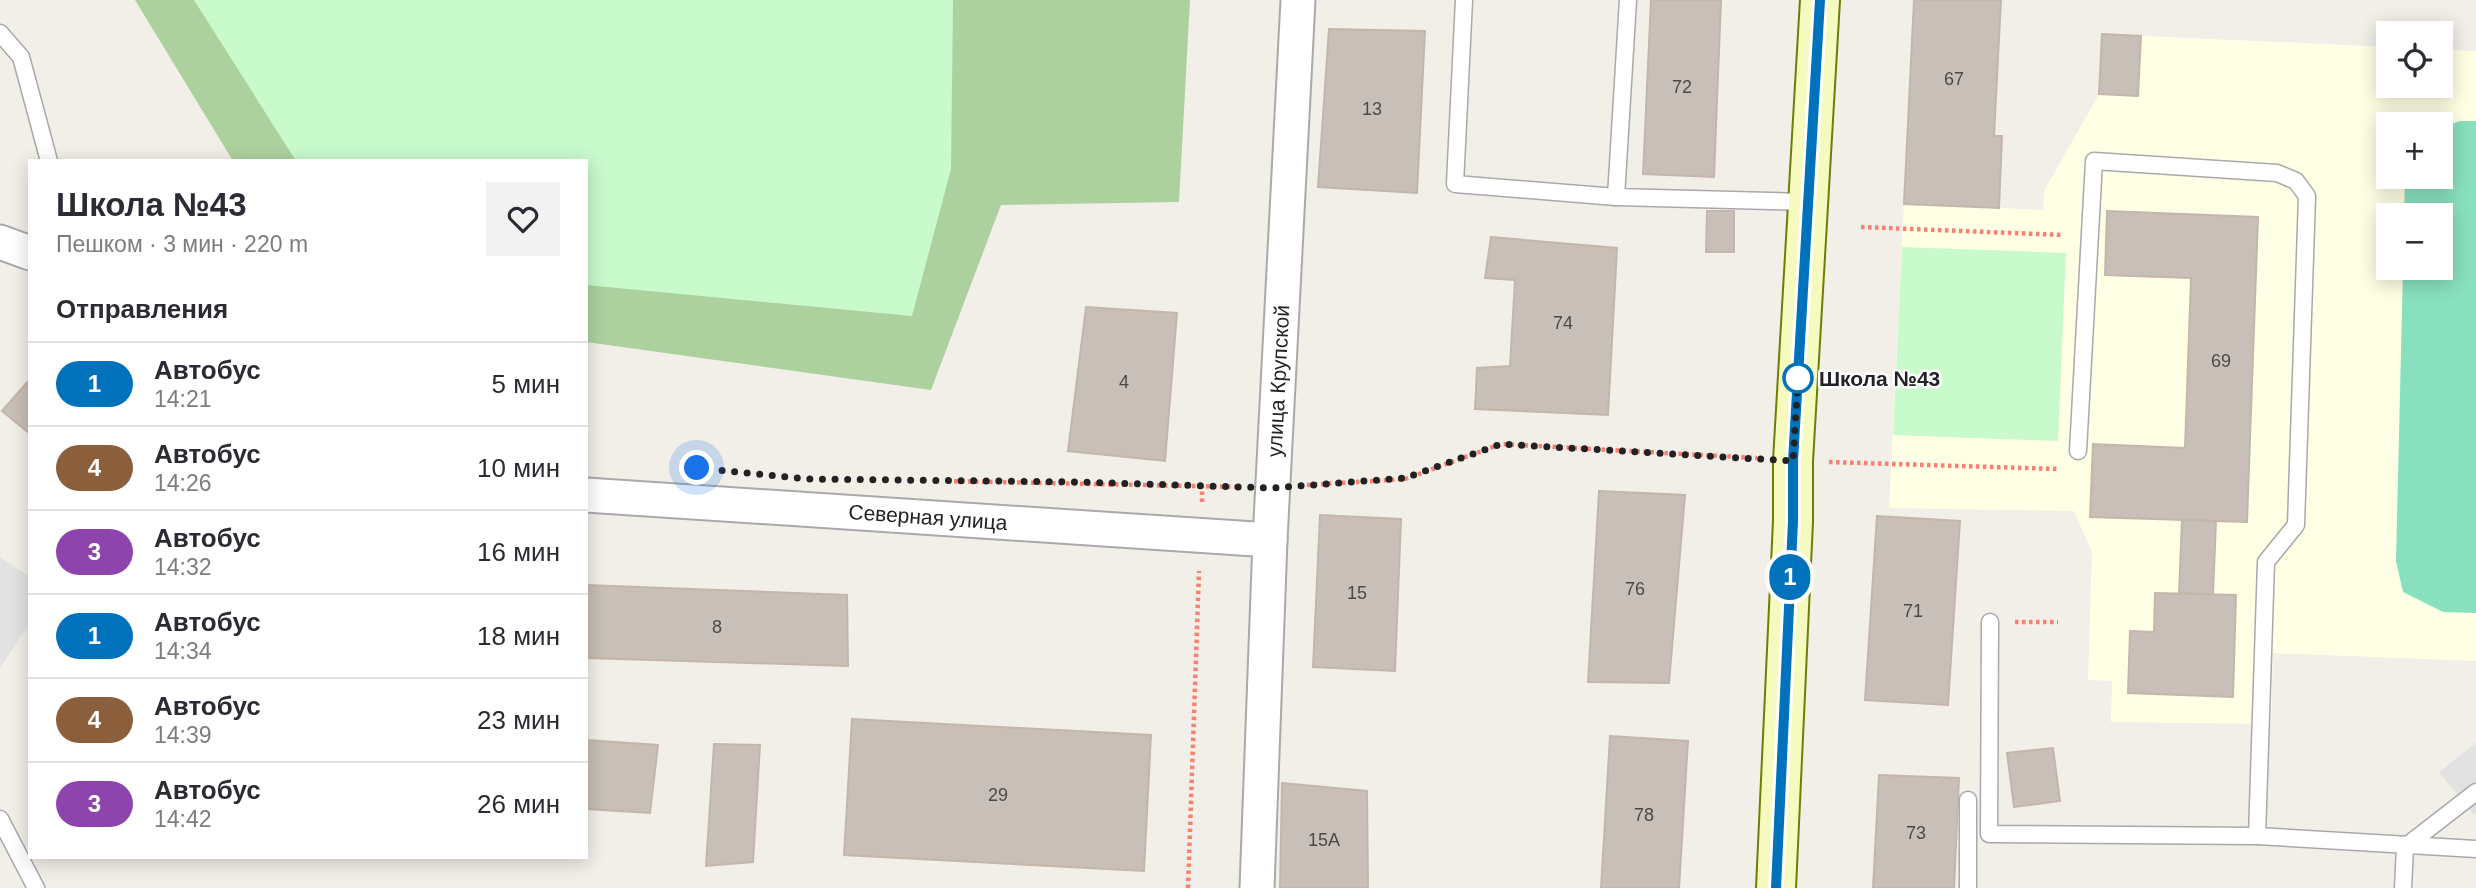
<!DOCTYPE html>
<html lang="ru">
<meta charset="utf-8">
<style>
body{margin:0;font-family:Arial,sans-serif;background:#f2f2f3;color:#2b2b33;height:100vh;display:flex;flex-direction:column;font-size:26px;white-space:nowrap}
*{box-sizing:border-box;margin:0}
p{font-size:23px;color:#7c7c81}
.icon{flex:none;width:38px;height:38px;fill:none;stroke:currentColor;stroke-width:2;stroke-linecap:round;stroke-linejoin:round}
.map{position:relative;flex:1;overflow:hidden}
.sheet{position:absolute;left:28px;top:159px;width:560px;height:700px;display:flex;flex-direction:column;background:#fff;border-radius:0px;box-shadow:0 4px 18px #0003}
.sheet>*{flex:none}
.badge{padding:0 14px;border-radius:23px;font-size:24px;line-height:46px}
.tools{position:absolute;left:2376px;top:21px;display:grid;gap:14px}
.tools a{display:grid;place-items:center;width:77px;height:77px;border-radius:0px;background:#fff;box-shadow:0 4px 18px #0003;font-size:35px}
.you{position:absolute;width:35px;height:35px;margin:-18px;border:5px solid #fff;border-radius:50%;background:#1a73e8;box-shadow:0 0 0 10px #1a73e833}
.map>.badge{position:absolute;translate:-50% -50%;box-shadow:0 0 0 4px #fff}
h2{padding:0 28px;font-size:26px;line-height:63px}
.round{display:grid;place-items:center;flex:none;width:74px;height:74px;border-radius:0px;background:#f2f2f3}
.head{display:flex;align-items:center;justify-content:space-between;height:119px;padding:0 28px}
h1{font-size:33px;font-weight:800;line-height:52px}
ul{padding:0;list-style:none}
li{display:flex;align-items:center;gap:21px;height:84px;padding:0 28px;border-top:2px solid #e1e1e2}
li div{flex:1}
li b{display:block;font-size:26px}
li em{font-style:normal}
li .badge{min-width:77px;font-weight:700;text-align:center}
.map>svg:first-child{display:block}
</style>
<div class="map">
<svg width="2476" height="888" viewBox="0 0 2476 888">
<rect width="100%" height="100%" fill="#f2efe9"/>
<path fill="#ffffe5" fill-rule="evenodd" d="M2102,34L2389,47V86H2441V50L2476,51V661L2273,653L2271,724L2111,722L2112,681L2088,680L2092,552L2074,511L1889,508L1904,204L2043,210L2044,191L2099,94ZM2389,124H2441V177H2389ZM2389,215H2441V268H2389Z"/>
<polygon fill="#add19e" points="135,0 1190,0 1179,202 1001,205 931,390 586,342 586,161 233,161"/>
<g fill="#c8facc">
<polygon points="194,0 953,0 951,169 912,316 586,285 586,161 296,161"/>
<polygon points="1902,247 2066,253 2058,441 1893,435"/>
</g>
<polygon fill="#88e0be" points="2460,121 2476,121 2476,613 2443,612 2403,592 2396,561 2403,268 2441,268 2441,215 2404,215 2405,179 2405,177 2441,177 2441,128"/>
<g fill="#e2e2e2">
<polygon points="0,557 30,577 30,622 0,668"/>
<polygon points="2476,743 2476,813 2474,815 2439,772"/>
</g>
<g fill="#c7bfb8" stroke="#c4b6ab" stroke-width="2">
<polygon points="1651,0 1721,0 1714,177 1643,174"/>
<polygon points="1914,0 2001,0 1994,136 2002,136 1999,208 1904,204"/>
<polygon points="1329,29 1425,31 1417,193 1318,187"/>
<polygon points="2102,34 2141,36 2138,96 2099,94"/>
<polygon points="1707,211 1734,211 1734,252 1706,252"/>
<polygon points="2107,211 2258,217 2247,522 2090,517 2093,444 2185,448 2191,278 2105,275"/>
<polygon points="1491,237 1617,248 1608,415 1475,409 1477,368 1510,366 1515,280 1485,278"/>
<polygon points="1086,307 1177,313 1165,461 1068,451"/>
<polygon points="30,379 30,434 2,411"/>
<polygon points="1599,491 1685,495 1669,683 1588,682"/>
<polygon points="1320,515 1401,519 1395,671 1313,667"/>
<polygon points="1877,516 1960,521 1948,705 1865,700"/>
<polygon points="2182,520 2216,521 2213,595 2179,593"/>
<polygon points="586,585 847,595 848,666 586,658"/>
<polygon points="2155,593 2236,595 2233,697 2128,693 2130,631 2154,632"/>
<polygon points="852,719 1151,735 1144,871 844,855"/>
<polygon points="1610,736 1688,741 1679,888 1601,888"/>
<polygon points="586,740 658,745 650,813 586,809"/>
<polygon points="714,744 760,745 753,862 706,866"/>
<polygon points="2053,748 2060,801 2014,807 2007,753"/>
<polygon points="1879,775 1959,778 1954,888 1873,888"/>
<polygon points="1282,783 1367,791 1368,888 1280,888"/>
</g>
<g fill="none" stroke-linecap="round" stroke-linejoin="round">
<g stroke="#a9a9a9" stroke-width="19">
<g id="service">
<polyline points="1464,0 1455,184 1616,197"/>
<polyline points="1628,0 1616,197 1807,202"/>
<polyline points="0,33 21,57 49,161"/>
<polyline points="2078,451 2094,161 2277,173 2296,181 2307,196 2296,525 2266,562 2257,836"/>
<polyline points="1990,622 1989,834 2257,836 2476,849"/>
<polyline points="1968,800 1968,888"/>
<polyline points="0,819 36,888"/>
<polyline points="2405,847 2476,792"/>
<polyline points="2403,888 2405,847"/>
</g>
</g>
<g stroke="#a9a9a9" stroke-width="37">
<g id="minor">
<polyline points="0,242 30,253"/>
<polyline points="586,495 1270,540"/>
<polyline points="1257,888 1270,540 1298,0"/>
</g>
</g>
<g stroke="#707d05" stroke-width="42">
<polyline id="secondary" points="1776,888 1793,521 1793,461 1820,0"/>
</g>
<g stroke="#fa8072" stroke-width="4.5" stroke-dasharray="3.5 3.5" stroke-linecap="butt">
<polyline points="1861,227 2063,235"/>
<polyline points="1829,462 2058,469"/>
<polyline points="947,481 1239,487"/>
<polyline points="1307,485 1405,479 1501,444 1757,458"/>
<polyline points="1202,502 1202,486"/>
<polyline points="2015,622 2058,622"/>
<polyline points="1188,888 1199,571"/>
</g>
<use href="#service" stroke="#fff" stroke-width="16"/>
<use href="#minor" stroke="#fff" stroke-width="33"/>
<use href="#secondary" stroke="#f7fabf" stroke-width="38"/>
</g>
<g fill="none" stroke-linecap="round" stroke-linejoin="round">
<g stroke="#fff" stroke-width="16">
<polyline id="line" points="1776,888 1793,521 1793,461 1820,0"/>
</g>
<use href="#line" stroke="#0072bc" stroke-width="10"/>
<polyline stroke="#222" stroke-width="7" stroke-dasharray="0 12.6" points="697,468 807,479 1079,482 1273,488 1405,478 1501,444 1793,461 1798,378"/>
</g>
<circle fill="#fff" stroke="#0072bc" stroke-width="3.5" cx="1798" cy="378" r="14"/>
<g text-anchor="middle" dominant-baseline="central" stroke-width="5" stroke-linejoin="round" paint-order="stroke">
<g font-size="18" fill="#4b4948">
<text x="1954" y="79">67</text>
<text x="1682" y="87">72</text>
<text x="1372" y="109">13</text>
<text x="1563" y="323">74</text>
<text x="2221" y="361">69</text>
<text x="1124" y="382">4</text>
<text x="1635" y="589">76</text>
<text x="1357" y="593">15</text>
<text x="1913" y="611">71</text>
<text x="717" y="627">8</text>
<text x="998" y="795">29</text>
<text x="1644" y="815">78</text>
<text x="1916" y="833">73</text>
<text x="1324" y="840">15А</text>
</g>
<g font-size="21" font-weight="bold" fill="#222" stroke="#fff" text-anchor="start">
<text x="1819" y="378">Школа №43</text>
</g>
<g font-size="21" fill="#222" stroke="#fff">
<text transform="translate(1278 381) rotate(-87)">улица Крупской</text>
<text transform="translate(928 517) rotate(4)">Северная улица</text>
</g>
</g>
</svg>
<div class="tools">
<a><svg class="icon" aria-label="locate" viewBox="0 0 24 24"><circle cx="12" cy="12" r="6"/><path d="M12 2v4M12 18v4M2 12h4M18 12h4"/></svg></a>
<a>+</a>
<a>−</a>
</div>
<div class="you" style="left:697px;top:468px"></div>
<b class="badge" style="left:1790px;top:577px;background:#0072bc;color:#fff">1</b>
<section class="sheet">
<div class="head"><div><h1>Школа №43</h1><p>Пешком · 3 мин · 220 m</p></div><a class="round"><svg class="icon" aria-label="heart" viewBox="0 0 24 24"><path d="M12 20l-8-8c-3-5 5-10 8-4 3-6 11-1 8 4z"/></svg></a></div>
<h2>Отправления</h2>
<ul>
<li><span class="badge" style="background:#0072bc;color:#fff">1</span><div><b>Автобус</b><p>14:21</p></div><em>5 мин</em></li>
<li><span class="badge" style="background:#8b5e3c;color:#fff">4</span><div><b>Автобус</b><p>14:26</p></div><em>10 мин</em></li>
<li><span class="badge" style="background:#8e44ad;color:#fff">3</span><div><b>Автобус</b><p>14:32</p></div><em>16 мин</em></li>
<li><span class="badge" style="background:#0072bc;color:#fff">1</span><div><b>Автобус</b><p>14:34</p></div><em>18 мин</em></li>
<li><span class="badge" style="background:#8b5e3c;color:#fff">4</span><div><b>Автобус</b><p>14:39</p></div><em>23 мин</em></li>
<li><span class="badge" style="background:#8e44ad;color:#fff">3</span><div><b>Автобус</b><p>14:42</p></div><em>26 мин</em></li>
</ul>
</section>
</div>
